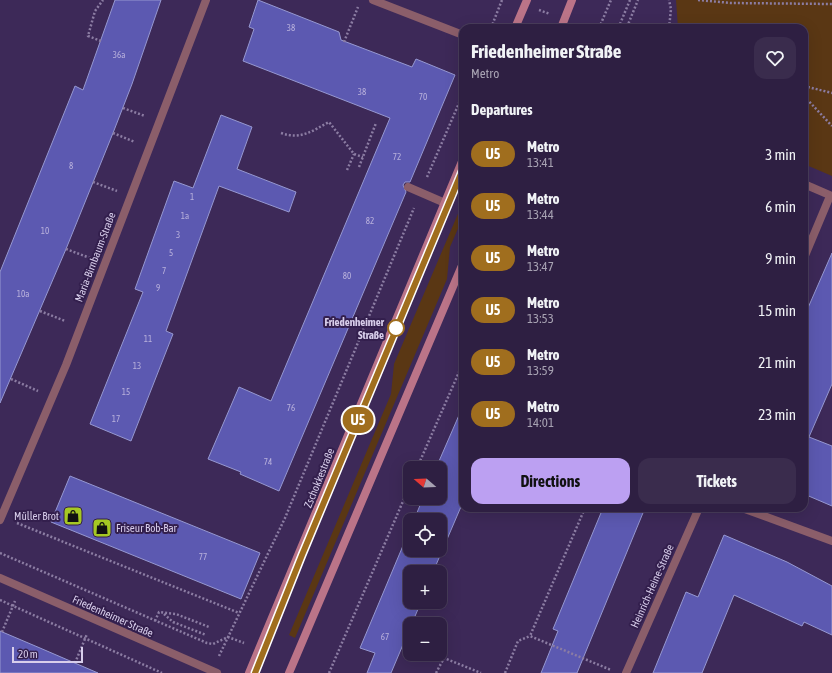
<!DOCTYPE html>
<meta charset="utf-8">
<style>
body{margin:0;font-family:"Asap Condensed",sans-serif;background:#3a2c4d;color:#f1f3f6;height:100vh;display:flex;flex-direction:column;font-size:15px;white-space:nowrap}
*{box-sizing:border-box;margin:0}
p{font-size:13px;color:#a7a2b2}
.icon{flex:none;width:22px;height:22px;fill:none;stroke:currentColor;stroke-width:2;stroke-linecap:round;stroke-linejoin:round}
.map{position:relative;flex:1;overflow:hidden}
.details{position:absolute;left:459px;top:24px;width:349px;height:488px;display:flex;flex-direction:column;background:#2e1f42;border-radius:12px;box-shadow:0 4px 16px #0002,0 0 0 1px #493d5b}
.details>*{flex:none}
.badge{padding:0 8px;border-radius:13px;font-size:14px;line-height:26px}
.needle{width:26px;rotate:289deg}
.buttons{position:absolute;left:403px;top:461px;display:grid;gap:8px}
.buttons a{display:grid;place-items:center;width:44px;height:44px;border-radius:8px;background:#2e1f42;box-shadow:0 4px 16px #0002,0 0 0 1px #493d5b;font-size:20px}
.scale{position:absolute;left:12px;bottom:10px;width:71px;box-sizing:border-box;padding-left:4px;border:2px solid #d8ceeb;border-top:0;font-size:11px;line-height:14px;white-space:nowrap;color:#d8ceeb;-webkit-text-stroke:3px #331f4d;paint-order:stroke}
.map>.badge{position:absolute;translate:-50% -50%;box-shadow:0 0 0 2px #fff}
h2{padding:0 12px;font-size:15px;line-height:36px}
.round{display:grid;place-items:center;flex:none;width:42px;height:42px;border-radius:12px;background:#3a2c4d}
.overview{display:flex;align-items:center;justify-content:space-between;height:68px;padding:0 12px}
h1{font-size:19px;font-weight:700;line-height:30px}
.cta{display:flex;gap:8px;margin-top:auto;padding:8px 12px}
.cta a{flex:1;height:46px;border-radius:12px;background:#bca0f2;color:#111;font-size:16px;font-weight:700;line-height:46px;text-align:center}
.cta a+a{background:#3a2c4d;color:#f1f3f6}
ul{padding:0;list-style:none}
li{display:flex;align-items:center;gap:12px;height:52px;padding:0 12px}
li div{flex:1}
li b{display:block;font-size:15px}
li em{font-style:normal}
li .badge{min-width:44px;font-weight:700;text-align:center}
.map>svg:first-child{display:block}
</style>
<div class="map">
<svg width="832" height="673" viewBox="0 0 832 673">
<rect width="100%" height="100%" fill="#3d2958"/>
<g fill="#5a3714">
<polygon points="676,0 832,0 832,176 804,164 804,28 678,28"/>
<polygon points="463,202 463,217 450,247 447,279 295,638 289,635 391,394 394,364"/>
</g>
<g fill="#5c59b1" stroke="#9698d1">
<polygon points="115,0 161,0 132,84 113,133 66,249 0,403 0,272 75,86 83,90"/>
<polygon points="258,0 339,32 341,40 412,67 416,59 455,75 410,182 405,182 403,185 406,192 279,491 240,474 241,472 208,459 239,387 271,401 390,118 243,61 254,29 249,27"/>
<polygon points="221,115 252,127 237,169 296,192 289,212 219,186 166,331 173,334 131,441 90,424 143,292 135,289 174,181 193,188"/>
<polygon points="832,253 832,384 809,437 832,446 832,506 804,494 804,317"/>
<polygon points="463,406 463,502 433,572 410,572 410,602 421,602 391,673 367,673 375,653 360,648 410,529 410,550 440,550 440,520 414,520 423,498 440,498 440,468 436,468"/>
<polygon points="70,476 260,553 241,599 51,522"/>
<polygon points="603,508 645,508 577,673 541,673 558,631 553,629"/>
<polygon points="724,535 787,562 832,586 832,635 804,622 802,626 734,595 702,673 653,673 686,592 698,597"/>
<polygon points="0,631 40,648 98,673 0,673"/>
</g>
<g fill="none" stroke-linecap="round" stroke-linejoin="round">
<g stroke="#8c7da3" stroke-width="2.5" stroke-dasharray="2 2" stroke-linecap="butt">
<polyline points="698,0 731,3 832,4"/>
<polyline points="539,10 550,14"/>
<polyline points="620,24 630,0"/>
<polyline points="627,27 638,0"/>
<polyline points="491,28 502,0"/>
<polyline points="599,28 611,0"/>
<polyline points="669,28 671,9 669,0"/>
<polyline points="101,41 88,36 95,11 103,0"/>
<polyline points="344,42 358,7"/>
<polyline points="804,86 832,93"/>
<polyline points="804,96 832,126"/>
<polyline points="123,108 145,116"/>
<polyline points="113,133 135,142"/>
<path d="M281,133C301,140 312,131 329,122L354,154L363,157"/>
<polyline points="359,167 376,123"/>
<polyline points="347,170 354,154"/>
<polyline points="427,177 463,94"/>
<polyline points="93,182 117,191"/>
<polyline points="66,249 90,258"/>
<polyline points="40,311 65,321"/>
<polyline points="11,379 38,391"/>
<polyline points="417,468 463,363"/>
<polyline points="585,508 530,636 611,670"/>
<polyline points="17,523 239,613"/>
<polyline points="0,553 207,643 213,644 228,637 244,643"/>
<polyline points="0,600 162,673"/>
<polyline points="164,614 173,622 206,635"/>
<polyline points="155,621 159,612 176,614 209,627"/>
<polyline points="2,632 15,601"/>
<polyline points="219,656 285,518 414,208"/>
<polyline points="75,663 87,634"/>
<polyline points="329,673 410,485"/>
<polyline points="436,673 444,658 481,673"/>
<polyline points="505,673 518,641 530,636"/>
</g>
<polyline stroke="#8b5e6a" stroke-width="8" points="408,187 445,203"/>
<g stroke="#8b5e6a" stroke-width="8">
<polyline points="373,0 463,35"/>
<polyline points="804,184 832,196"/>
<polyline points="804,258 830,196"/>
<polyline points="742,508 832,541"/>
<polyline points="0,520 66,365 206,0"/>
<polyline points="0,578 217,673"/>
<polyline points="626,673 699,508"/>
</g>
<g stroke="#bb7488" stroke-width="8">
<polyline points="515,28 527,0"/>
<polyline points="561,28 572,0"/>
<polyline points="249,673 463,159"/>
<polyline points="289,673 463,263"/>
</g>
</g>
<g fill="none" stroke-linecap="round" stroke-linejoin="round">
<g stroke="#fff" stroke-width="9">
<polyline id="line" points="255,673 302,555 463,169"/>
</g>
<use href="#line" stroke="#a06e1e" stroke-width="6"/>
</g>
<defs>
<g id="shop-square" transform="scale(1)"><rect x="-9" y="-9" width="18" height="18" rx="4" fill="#a5c823" stroke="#331f4d"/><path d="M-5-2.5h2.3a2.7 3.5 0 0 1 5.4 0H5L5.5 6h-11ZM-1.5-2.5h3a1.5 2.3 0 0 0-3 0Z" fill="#111"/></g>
</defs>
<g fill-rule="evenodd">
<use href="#shop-square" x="73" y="516"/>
<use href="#shop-square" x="102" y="528"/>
</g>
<circle fill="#fff" stroke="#a06e1e" stroke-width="2" cx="396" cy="328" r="8"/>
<g text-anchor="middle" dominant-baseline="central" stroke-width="4" stroke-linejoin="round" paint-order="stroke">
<g font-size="9" fill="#b9b1dc">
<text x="291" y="28">38</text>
<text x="119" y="55">36a</text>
<text x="362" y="92">38</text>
<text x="423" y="97">70</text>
<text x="397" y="157">72</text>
<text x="71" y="166">8</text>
<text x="192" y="197">1</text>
<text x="185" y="216">1a</text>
<text x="370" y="221">82</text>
<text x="45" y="231">10</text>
<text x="178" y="235">3</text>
<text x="171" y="253">5</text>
<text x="164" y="271">7</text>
<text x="347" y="276">80</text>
<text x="158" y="288">9</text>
<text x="23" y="294">10a</text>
<text x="148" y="339">11</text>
<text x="137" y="366">13</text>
<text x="126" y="392">15</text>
<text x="291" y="408">76</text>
<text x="116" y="419">17</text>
<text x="268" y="462">74</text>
<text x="203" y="557">77</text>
<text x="385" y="637">67</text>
</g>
<g font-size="11" fill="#d8ceeb" stroke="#331f4d">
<text transform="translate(95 257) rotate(-69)">Maria-Birnbaum-Straße</text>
<text transform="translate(319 478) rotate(-68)">Zschokkestraße</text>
<text transform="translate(652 586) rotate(-66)">Heinrich-Heine-Straße</text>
<text transform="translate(113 616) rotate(24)">Friedenheimer Straße</text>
</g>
<g font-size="11" font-weight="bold" fill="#d8ceeb" stroke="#331f4d" text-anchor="end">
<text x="384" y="322">Friedenheimer<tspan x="384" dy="13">Straße</tspan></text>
</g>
<g font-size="11" fill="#d8ceeb" stroke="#331f4d" text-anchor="end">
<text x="59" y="516">Müller Brot</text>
<text x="116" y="528" text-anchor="start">Friseur Bob-Bar</text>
</g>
</g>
</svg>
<div class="buttons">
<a><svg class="needle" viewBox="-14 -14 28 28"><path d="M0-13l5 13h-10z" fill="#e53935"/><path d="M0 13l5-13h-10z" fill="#a7a2b2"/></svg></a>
<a><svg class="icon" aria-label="locate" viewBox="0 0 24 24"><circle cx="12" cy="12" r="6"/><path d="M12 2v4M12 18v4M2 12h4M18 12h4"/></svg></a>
<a>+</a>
<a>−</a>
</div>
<div class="scale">20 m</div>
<b class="badge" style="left:358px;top:420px;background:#a06e1e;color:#fff">U5</b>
<section class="details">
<div class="overview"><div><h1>Friedenheimer Straße</h1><p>Metro</p></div><a class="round"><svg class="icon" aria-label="heart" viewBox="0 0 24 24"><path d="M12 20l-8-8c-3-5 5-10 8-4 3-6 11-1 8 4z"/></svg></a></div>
<h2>Departures</h2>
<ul>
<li><span class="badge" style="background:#a06e1e;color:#fff">U5</span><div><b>Metro</b><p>13:41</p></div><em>3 min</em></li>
<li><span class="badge" style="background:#a06e1e;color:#fff">U5</span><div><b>Metro</b><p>13:44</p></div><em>6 min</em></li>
<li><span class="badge" style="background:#a06e1e;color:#fff">U5</span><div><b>Metro</b><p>13:47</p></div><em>9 min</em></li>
<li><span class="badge" style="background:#a06e1e;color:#fff">U5</span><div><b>Metro</b><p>13:53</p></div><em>15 min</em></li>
<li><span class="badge" style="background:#a06e1e;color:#fff">U5</span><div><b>Metro</b><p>13:59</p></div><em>21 min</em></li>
<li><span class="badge" style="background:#a06e1e;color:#fff">U5</span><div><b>Metro</b><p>14:01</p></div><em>23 min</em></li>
</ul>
<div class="cta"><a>Directions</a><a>Tickets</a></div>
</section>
</div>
